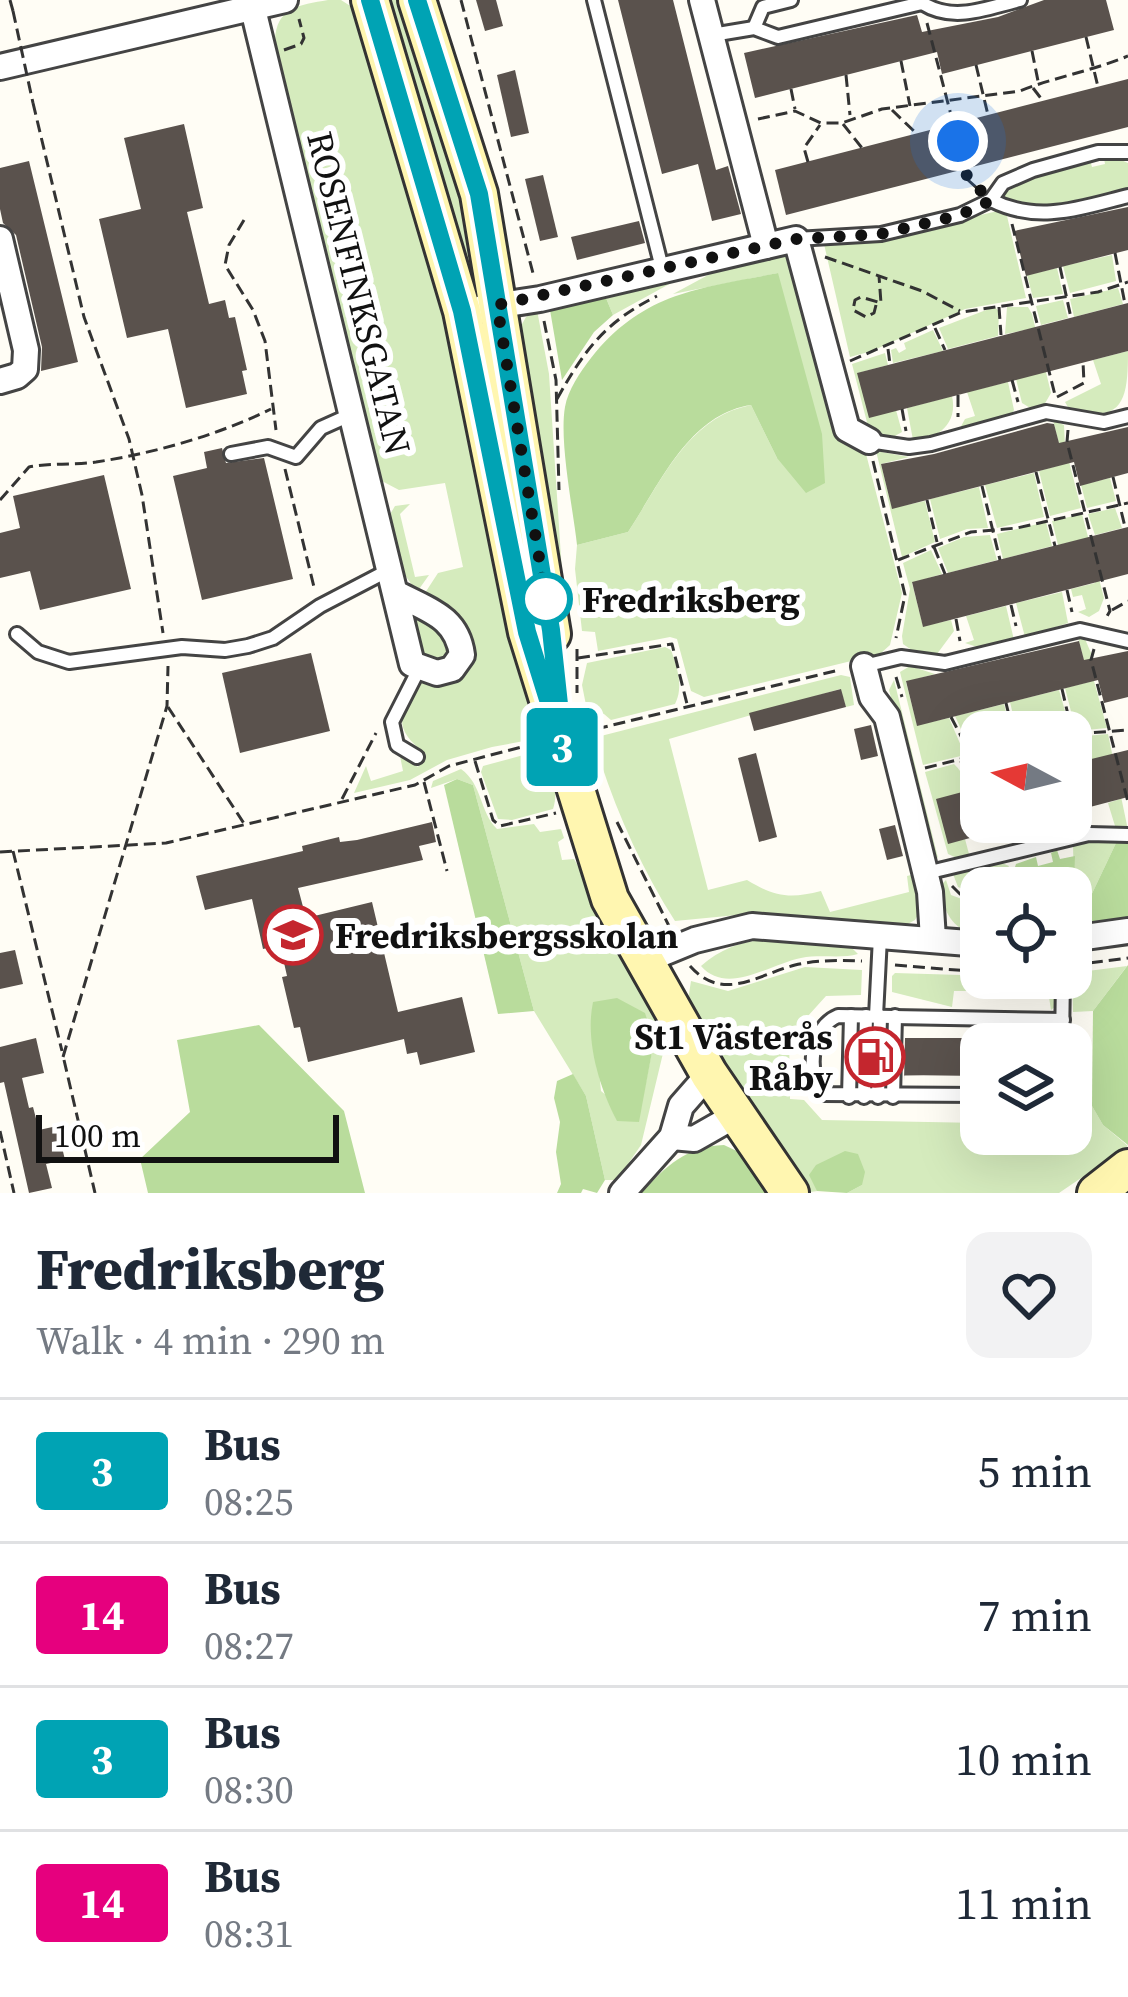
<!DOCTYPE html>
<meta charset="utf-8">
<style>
body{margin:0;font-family:"Source Serif 4",serif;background:#f2f2f3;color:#1f2937;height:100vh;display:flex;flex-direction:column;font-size:45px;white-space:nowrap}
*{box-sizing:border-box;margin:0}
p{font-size:39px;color:#747a83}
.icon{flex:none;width:66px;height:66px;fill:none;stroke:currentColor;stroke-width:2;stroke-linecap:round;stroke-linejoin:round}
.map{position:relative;height:1193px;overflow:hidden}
.details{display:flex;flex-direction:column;background:#fff;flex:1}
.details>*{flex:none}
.badge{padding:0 24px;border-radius:9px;font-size:42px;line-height:78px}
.needle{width:78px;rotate:277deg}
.fabs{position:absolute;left:960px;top:711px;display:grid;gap:24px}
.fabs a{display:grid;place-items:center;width:132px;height:132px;border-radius:24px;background:#fff;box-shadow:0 12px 48px #0002;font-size:60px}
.scale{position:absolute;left:36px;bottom:30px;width:303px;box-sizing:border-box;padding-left:12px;border:6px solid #111;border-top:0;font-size:33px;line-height:42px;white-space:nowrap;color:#111;-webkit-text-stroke:9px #fff;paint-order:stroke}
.you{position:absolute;width:60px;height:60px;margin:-30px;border:9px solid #fff;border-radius:50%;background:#1a73e8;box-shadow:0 0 0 18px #1a73e833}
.map>.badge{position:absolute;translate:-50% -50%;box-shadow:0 0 0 6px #fff}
.round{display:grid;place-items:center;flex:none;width:126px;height:126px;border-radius:24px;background:#f2f2f3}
.head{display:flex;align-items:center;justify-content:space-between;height:204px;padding:0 36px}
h1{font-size:57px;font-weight:800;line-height:90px}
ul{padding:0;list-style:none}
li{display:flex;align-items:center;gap:36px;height:144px;padding:0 36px;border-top:3px solid #e0e1e3}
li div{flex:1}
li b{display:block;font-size:45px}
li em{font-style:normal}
li .badge{min-width:132px;font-weight:700;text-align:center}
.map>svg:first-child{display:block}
</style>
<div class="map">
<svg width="1128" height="1193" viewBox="0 0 1128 1193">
<rect width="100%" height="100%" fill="#fffdf5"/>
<g fill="#d5ebbd" fill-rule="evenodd">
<path d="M328,0H341L355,9L416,203L545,730L540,738L492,747L447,760L410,780L354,793L366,766L371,781L403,771L400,756L418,767L426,754C391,728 400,714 417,679C448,695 487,665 469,631C461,615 437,607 423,596L438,573L463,567L445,483L399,490L380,480L275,41C276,7 299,5 328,0Z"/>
<polygon points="392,0 403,0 456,154 476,283 469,279 436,156 387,9"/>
<polygon points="1114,157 1128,163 1128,190 1119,194 1039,210 1005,201 1005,193 1027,178 1090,160 1092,167 1105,164 1104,158"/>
<polygon points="998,211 1007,216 1026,298 965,309 872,351 850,357 824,244 863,242"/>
<path d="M791,253L865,450L902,593L890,645L880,654L704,697L691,691L677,639L670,637L598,651L595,632L582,631L575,569L577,545L628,532C661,482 688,417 751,405L777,458L778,273L673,294L710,274Z"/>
<polygon points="1112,255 1116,281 1070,293 1063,266"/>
<polygon points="1057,268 1063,294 1033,298 1027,275"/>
<polygon points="673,280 673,282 613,315 606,298"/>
<polygon points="1118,288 1123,304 1074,317 1070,299"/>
<polygon points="1063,300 1068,318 1041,325 1036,306"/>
<polygon points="994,307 999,311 998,336 948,349 939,328"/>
<polygon points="1007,307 1028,307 1032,314 1051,393 1044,405 1032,409 1022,403 1016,379 1030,329 1005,334"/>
<polygon points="537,310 549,374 561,557 562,571 554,571 517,333 526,317"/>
<polygon points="933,330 943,351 893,363 891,350 896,348 899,353 906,349 904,343"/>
<path d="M1128,351C1128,399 1124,425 1069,409L1065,402L1101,384L1093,360Z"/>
<polygon points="885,353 888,365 858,373 896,410 902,432 893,437 870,434 852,364"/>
<polygon points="1008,382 1014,410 1009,419 959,430 965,419 975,416 967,392"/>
<path d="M952,396C958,423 939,439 913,440L907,408Z"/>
<polygon points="1050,419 1064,425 1065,446 1081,508 1050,516 1039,471 1064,464 1053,420 1031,424"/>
<polygon points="876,451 909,457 881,464 892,508 925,501 935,542 902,557"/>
<polygon points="1034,473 1044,517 997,528 985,485"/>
<polygon points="1110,478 1116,501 1087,508 1081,485"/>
<polygon points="979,487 988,528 967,529 940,539 930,499"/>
<polygon points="410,504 400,514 415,577 429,575 417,592 402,571 389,516 395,506"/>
<polygon points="1115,508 1122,528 1095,535 1088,514"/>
<polygon points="1082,514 1104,598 1099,611 1089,617 1078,612 1086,609 1082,595 1073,597 1071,589 1095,583 1084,539 1058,545 1052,521"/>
<polygon points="1046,522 1052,546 1003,559 997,534"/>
<polygon points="990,535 997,560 948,573 938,548 964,537"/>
<polygon points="931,550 942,574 912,583 923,626 951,620 954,631 937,654 913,651 903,644 902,636 910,589 903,563"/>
<polygon points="1062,592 1068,623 1025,637 1016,603"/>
<polygon points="1006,606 1014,640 980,648 965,643 974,640 966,616"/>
<polygon points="414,613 448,635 450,661 424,662 411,617"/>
<polygon points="1078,637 1085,639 1091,653 1089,663 1107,728 1076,731 1065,688 1089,682"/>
<path d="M665,647L671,650C677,667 684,687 675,704L611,720L604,714L587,710L582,685L587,663Z"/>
<polygon points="910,666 935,674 906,682 917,725 949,718 965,755 923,765 900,672"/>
<path d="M841,675L850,677L854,705L846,707L840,689L669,739L708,890L747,880C775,897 790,899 821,891L830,912L909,892L907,876L915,874L922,908L915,920L904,926L758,913L675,921C639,865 612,802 593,738Z"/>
<polygon points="894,680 938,858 932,854 889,690"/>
<polygon points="1059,690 1071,732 1017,732 1010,702"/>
<polygon points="1004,704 1011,732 981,732 981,749 971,751 955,716"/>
<polygon points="1108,734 1128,830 1115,826 1108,803 1120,799 1084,761 1078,740 1085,736"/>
<path d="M542,750C553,764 559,792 553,809L512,820L498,819L481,772L483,766Z"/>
<path d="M954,764C977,784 958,818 949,843L965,839L969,854L959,859L948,854L925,772Z"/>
<path d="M461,769C483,785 479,811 497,829L534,824L540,832L561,829L564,838L558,842L562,860L574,859C592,889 604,921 619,952C635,983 659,1010 665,1045L641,1145L617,1180H605L586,1096L534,1011L473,785L457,779L431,788L433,781ZM654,1041L638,1122L601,1091L598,1060Z"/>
<polygon points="1093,842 1116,843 1088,902 1071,906 1071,888 1041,888 1057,875 1074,880 1073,846"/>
<polygon points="1002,863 1009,866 997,888 981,888 980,896 958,887 953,874"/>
<path d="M946,880L951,895L978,905L967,932C947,922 944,906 939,887Z"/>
<path d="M768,939L851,947L858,954C842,959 820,954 801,958C770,964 727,996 701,966C722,948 740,942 768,939Z"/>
<polygon points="1127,966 1093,1011 1073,1012 1072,973"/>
<polygon points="805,967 862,970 861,995 826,996 789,1037 790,1099 804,1100 822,1120 981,1123 981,1134 1071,1134 1071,1106 1092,1106 1103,1125 1128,1146 1059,1193 847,1193 862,1185 803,1193 686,1013 691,981 728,991"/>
<polygon points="895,973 1055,978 1056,1006 1051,1010 1048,991 954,991 952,1007 892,992 892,976"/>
</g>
<g fill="#b9dc9c">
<path d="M778,273L822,434L825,483L806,493L777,458L751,405C689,414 660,484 628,532L577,545C573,509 559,441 565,407C568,390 580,372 591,358C643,292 700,288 778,273Z"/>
<polygon points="606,298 613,315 594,332 562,380 550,310"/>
<polygon points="457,779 473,785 534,1011 498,1014 444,785"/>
<polygon points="1128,841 1128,919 1071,928 1071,906 1088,902 1116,843"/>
<polygon points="1057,850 1060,859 1075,856 1074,880 1057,875 1041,888 1008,888 1016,864 1036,857 1038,866 1053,862 1051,853"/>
<polygon points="1128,965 1128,1145 1103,1125 1092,1106 1093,1011"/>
<path d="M617,998L645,1013L654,1041L639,1122L617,1121C599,1087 585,1040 593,1002Z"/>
<polygon points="259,1025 344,1111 365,1193 148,1193 140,1159 190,1112 177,1040"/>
<polygon points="573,1074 586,1096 605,1180 597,1193 583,1189 581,1193 557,1193 561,1184 556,1152 560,1122 554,1098 557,1081"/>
<path d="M724,1145L743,1154L770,1193H641C666,1166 687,1146 724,1145Z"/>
<polygon points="845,1151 858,1154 865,1172 862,1185 847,1193 817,1191 809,1175 816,1165"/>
</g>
<g fill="#5a524d">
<polygon points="476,0 496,0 503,26 485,31"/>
<polygon points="618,0 673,0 716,170 728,166 741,214 712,221 698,164 662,174"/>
<polygon points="1044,0 1106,0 1114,30 942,74 937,52 755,98 744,53 917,15 922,32 998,17"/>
<polygon points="515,70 529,133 511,137 497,75"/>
<polygon points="1128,79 1128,127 786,215 775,170"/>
<polygon points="184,124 203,208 187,212 209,304 225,300 229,318 235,317 247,370 242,371 247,394 186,408 168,329 127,338 99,219 141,209 124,138"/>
<polygon points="29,161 78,362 41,371 42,347 16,235 3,223 0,209 0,168"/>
<polygon points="543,175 558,237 540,241 525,179"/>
<polygon points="1128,207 1128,250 1026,276 1014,231"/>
<polygon points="639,221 645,243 577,260 571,237"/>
<polygon points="1128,303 1128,351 869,418 857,373"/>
<polygon points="1047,423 1054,424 1059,443 1128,427 1128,473 1080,486 1074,462 892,509 881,464 934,454"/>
<polygon points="222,448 226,463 264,458 293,579 202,600 173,476 207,468 204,452"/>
<polygon points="104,475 131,589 40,610 30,571 0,578 0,533 20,528 13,496"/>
<polygon points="1128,527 1128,574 923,627 912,582"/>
<polygon points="1079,641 1084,660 1128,651 1128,697 1104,703 1098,680 917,726 906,681"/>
<polygon points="311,653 330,731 240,753 222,673"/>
<polygon points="841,689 846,707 754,731 749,713"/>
<polygon points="871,725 878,756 861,760 854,729"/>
<polygon points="1128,750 1128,797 1071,812 1071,764"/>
<polygon points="756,753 777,837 759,842 738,758"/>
<polygon points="981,787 981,835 948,844 936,799"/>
<polygon points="432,822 436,842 419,846 423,860 298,888 306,918 372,902 398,1012 462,997 475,1052 420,1065 417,1052 407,1054 404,1039 308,1062 300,1027 294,1028 282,977 287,976 280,945 263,949 252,899 205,910 196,876 303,851 302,846 339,837 340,842 357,840"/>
<polygon points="895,825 903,856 887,860 879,829"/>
<polygon points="15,950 23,984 0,989 0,953"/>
<polygon points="36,1038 44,1073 22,1078 29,1108 33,1107 39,1130 57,1126 65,1160 46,1164 52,1188 29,1193 4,1082 0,1083 0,1047"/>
<polygon points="905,1038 981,1038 981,1076 904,1075 904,1081"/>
</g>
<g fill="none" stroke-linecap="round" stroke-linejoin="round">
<g stroke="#444" stroke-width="18">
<g id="lane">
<polyline points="594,0 662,268"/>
<polyline points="754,28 763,7 791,0"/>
<path d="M712,35L754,28L778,37L922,3C954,23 986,8 1020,0"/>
<path d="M991,200C1038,224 1080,208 1128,196"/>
<polyline points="796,239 881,234 960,215 991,200 1003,183 1033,170 1098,152 1128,152"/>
<polyline points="869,441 909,447 931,444 1046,412 1104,422 1128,416"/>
<polyline points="231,454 268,447 296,457 321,428 350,415"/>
<polyline points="17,634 38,652 69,662 182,647 225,650 248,646 273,638 320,606 389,570"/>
<polyline points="864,666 901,657 945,663 1080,630 1128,641"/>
<polyline points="417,757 397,745 392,722 419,669"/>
<polyline points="926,873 1089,834 1128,835"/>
<polyline points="876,1016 880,937"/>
<polyline points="1062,1044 1063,978"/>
<path d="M981,1095L823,1094C805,1072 811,1027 838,1016L1063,1020"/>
<polyline points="849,1097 851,1016"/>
<polyline points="864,1097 866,1016"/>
<polyline points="878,1097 880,1016"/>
<polyline points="893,1097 895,1016"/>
</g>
</g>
<g stroke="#444" stroke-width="30">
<g id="street">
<polyline points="702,0 766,246"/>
<path d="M253,9L412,664L437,673L452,669L462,655C457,616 427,610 396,593"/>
<polyline points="0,67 285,0"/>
<polyline points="0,239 26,350 25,369 17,376 0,381"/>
<polyline points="482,308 540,299 796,239 847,429 869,441"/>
<polyline points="864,666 872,697 887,717 910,810 930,892 933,939"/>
<polyline points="1071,939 1128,931"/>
<polyline points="644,961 695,940 752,926 981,944"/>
<polyline points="672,1137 694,1139 738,1114"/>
<polyline points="622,1193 672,1137 681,1106 709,1074"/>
</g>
</g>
<g stroke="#333" stroke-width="42">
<g id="secondary">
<polyline points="370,0 462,311 527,632 610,899 709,1074 790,1193"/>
<polyline points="417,0 479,194 552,634"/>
<polyline points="1096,1193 1128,1168"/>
</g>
</g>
<g stroke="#333" stroke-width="3" stroke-dasharray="12 6" stroke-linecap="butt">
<polyline points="10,0 13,11"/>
<polyline points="461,0 534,277"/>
<polyline points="927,23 968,180 978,189"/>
<polyline points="1086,37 1098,87"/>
<polyline points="284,50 301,44 304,38 299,19"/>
<polyline points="1032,51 1038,81"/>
<polyline points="901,61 910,106"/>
<polyline points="976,65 988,115"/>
<polyline points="846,75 850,115"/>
<polyline points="1033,88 1043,101"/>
<polyline points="791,89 795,109"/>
<polyline points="33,103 84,317 129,439 142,495 163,633"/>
<polyline points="892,110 917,134"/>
<path d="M758,119L795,111L821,123H842L882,109L1020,91C1055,77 1092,71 1128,56"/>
<polyline points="843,124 862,148"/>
<polyline points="808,162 804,148 820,125"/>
<polyline points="244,220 229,245 225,265 253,310 265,341 276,430"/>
<polyline points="1012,224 1055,395"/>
<polyline points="1115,253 1125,304"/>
<polyline points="825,257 922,291 960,311"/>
<polyline points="1060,267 1071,318"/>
<polyline points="876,305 874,313 866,317 853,310 855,300 861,297 881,303 879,276"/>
<polyline points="999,307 1001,335"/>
<polyline points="544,321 556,380 559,490"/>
<polyline points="935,328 945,350"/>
<polyline points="888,349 890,364"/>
<polyline points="850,361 962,312 1098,292 1128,282"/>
<polyline points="1012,380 1018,402"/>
<polyline points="958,395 958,417"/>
<polyline points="1057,397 1084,383 1083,362"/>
<path d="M557,399C585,349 605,322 657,296"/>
<polyline points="902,409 906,431"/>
<polyline points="1068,430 1067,442 1110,611 1106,618"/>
<polyline points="873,461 905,595 896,638"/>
<polyline points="285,469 314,587"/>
<polyline points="1036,472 1055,546"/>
<polyline points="1113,477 1125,527"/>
<polyline points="982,486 1000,560"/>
<path d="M0,500L29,467C51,463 74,465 96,462C155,453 218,435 271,409"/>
<polyline points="927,500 937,542"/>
<polyline points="934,547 945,574"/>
<polyline points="898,560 971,532 1017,528 1128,503"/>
<polyline points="1067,590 1072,612"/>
<polyline points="1011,605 1016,626"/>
<polyline points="1112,610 1128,601"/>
<polyline points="956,619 960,641"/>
<polyline points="577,649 577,693"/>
<polyline points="1094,649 1091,660 1128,802"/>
<polyline points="578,658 672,644 687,704"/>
<polyline points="896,677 902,697"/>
<polyline points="1062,689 1079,762"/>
<polyline points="1006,703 1013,732"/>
<polyline points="168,707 245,825"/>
<polyline points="951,717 971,755"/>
<polyline points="596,729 839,670"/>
<polyline points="1076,734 1128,730"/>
<polyline points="475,761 493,820 500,826 556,813"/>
<polyline points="961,761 969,791"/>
<polyline points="925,768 981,754"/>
<polyline points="424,782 447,871"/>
<polyline points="342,799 376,733"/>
<polyline points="617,822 669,926"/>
<polyline points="13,851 62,1051"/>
<polyline points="0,852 166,843 415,785 449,766 529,745"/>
<polyline points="952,886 960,894 981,900"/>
<polyline points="1004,888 1012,868"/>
<polyline points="895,965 981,972"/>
<polyline points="1073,965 1128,958"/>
<path d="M690,966C723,1003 757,975 795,965C817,960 839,960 862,961"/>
<polyline points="63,1057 167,706 168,666"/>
<polyline points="64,1060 95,1193"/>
<polyline points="0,1131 14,1193"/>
</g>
<use href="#lane" stroke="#fff" stroke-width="12"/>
<use href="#street" stroke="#fff" stroke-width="24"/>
<use href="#secondary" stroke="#fff6b0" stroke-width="36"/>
<polyline stroke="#333" stroke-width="3" stroke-dasharray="12 6" stroke-linecap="butt" points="13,11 33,103"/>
</g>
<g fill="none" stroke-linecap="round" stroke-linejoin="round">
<g stroke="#fff" stroke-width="27">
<polyline id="line" points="370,0 462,311 527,632 564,751 551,630 479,194 417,0"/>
</g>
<use href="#line" stroke="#00a3b4" stroke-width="18"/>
<polyline stroke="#111" stroke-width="12" stroke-dasharray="0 21.6" points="546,599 497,305 796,239 881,234 960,215 992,200 968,180 958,141"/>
</g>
<defs>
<g id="school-ring" transform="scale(3)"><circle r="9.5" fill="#fff" stroke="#c4262e" stroke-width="1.5"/><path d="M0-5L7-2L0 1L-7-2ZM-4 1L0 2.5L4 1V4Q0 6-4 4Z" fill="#c4262e"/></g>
<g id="fuel-ring" transform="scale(3)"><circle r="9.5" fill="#fff" stroke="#c4262e" stroke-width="1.5"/><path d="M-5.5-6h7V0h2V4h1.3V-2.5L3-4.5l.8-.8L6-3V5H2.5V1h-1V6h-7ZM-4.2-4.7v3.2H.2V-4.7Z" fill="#c4262e"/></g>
</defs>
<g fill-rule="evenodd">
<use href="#school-ring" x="293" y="935"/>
<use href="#fuel-ring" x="875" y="1057"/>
</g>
<circle fill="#fff" stroke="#00a3b4" stroke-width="6" cx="546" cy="599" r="24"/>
<g text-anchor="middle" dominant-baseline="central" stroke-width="12" stroke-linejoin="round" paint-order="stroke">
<g font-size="36" fill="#111" stroke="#fff">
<text transform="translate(359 293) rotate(76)">ROSENFINKSGATAN</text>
</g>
<g font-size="36" font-weight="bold" fill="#111" stroke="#fff" text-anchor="start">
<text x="582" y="599">Fredriksberg</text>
</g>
<g font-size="36" font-weight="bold" fill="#111" stroke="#fff" text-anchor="start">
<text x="335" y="935">Fredriksbergsskolan</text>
<text x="833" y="1036" text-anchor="end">St1 Västerås<tspan x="833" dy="41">Råby</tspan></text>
</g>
</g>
</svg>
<div class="fabs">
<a><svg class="needle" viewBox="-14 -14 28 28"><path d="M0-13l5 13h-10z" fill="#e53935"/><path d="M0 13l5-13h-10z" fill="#747a83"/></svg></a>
<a><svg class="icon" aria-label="locate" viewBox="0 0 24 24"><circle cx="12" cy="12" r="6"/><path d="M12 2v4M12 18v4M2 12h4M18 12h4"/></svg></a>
<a><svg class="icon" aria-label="layers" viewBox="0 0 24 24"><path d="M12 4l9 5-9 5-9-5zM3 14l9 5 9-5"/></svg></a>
</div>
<div class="scale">100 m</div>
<div class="you" style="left:958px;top:141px"></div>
<b class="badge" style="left:562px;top:747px;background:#00a3b4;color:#fff">3</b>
</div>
<section class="details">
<div class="head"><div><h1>Fredriksberg</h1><p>Walk · 4 min · 290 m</p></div><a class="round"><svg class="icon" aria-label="heart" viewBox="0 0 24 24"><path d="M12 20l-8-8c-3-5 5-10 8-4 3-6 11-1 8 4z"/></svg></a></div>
<ul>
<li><span class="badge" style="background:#00a3b4;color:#fff">3</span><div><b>Bus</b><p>08:25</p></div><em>5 min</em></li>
<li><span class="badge" style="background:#e6007e;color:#fff">14</span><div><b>Bus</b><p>08:27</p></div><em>7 min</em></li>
<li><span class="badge" style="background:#00a3b4;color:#fff">3</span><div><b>Bus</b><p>08:30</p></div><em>10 min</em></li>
<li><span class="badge" style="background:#e6007e;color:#fff">14</span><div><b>Bus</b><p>08:31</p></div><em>11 min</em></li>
</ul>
</section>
